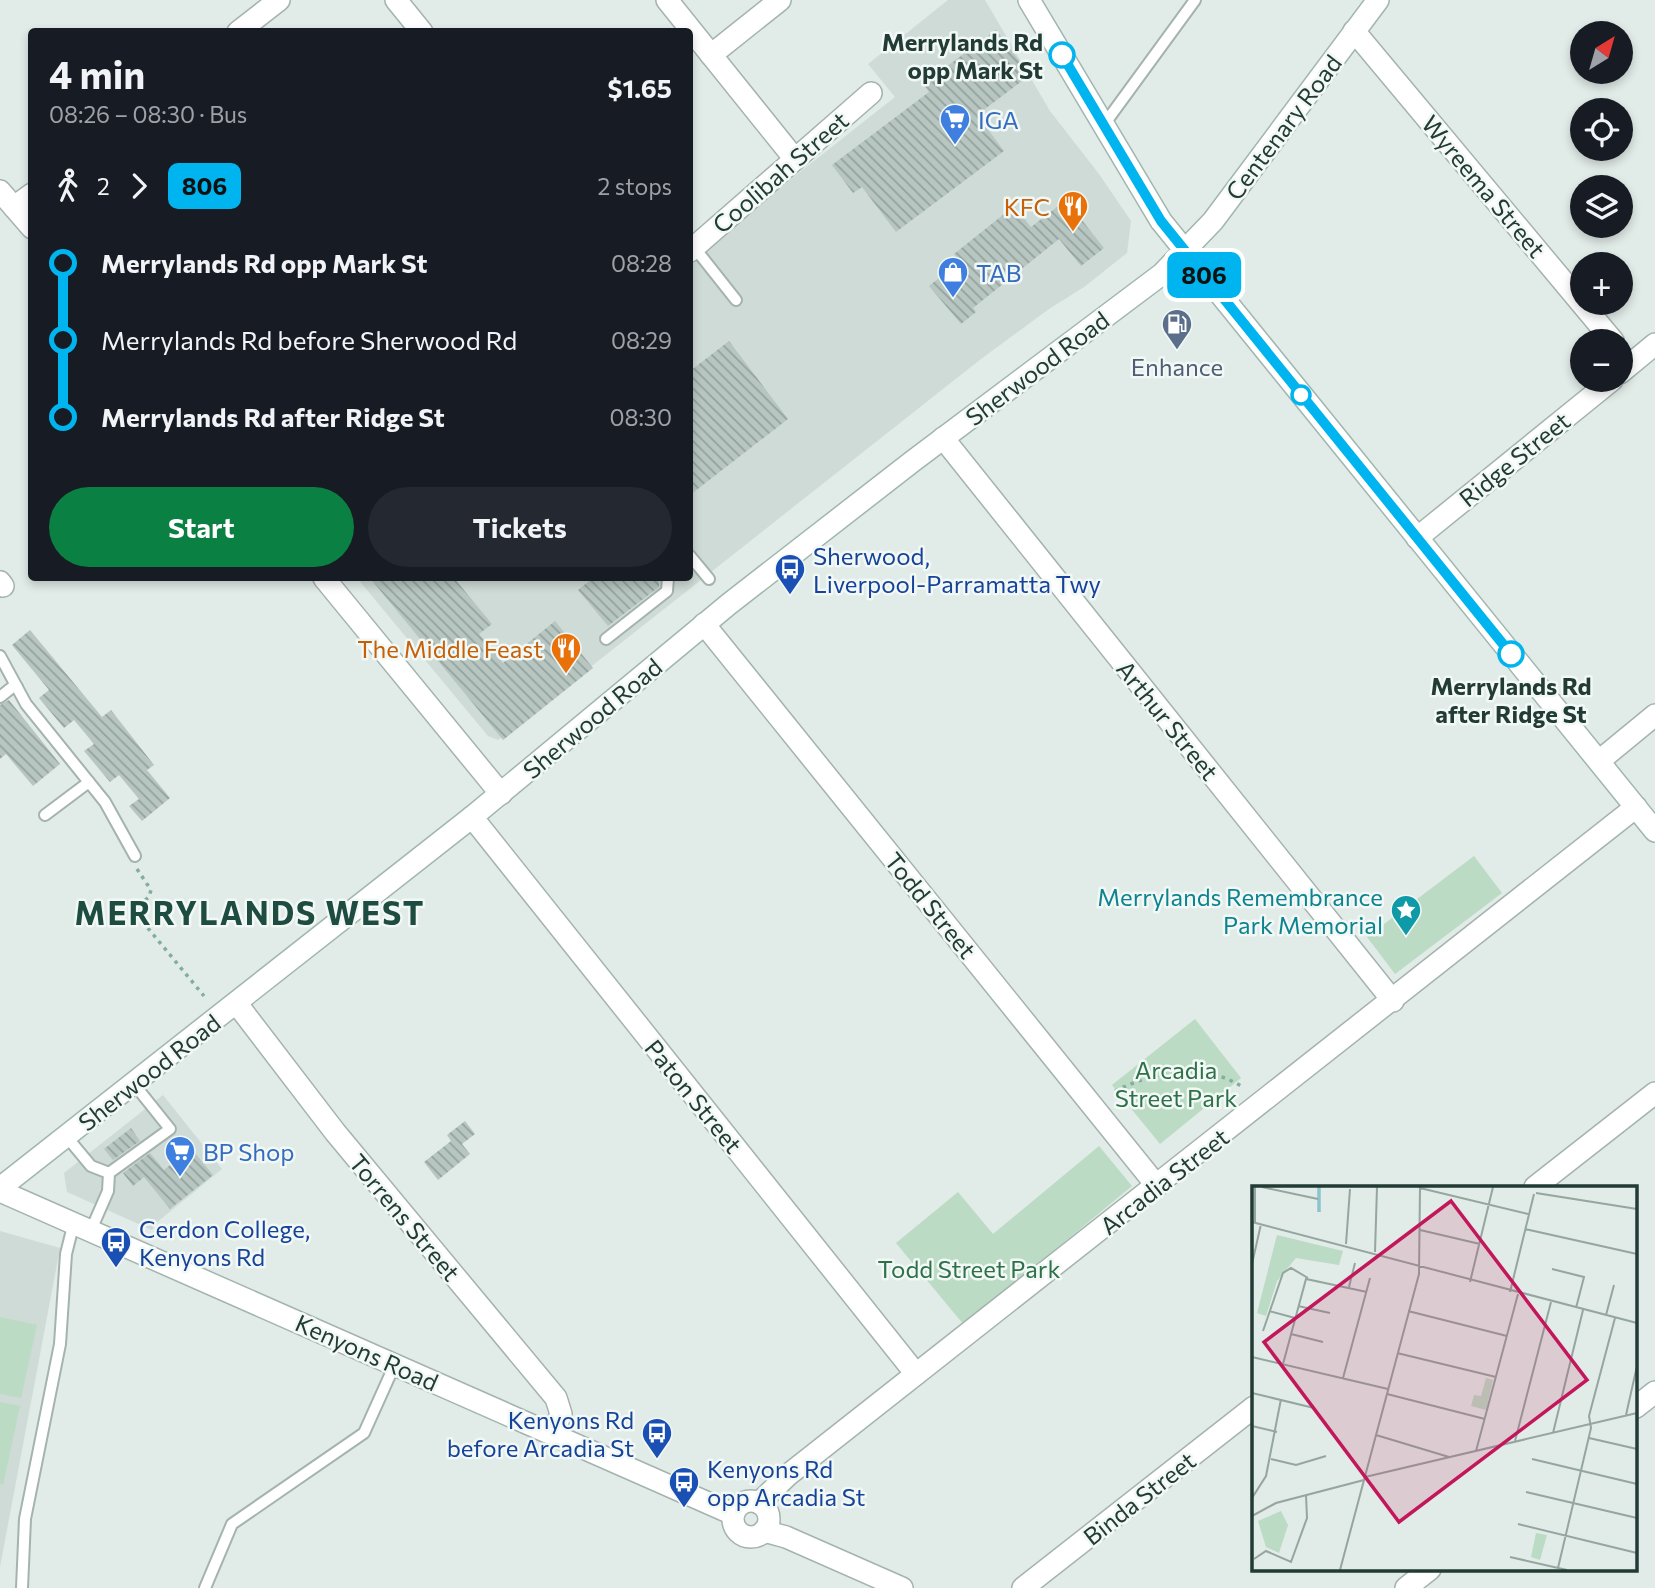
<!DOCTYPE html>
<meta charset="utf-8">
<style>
body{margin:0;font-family:Commissioner,sans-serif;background:#242831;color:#f1f3f6;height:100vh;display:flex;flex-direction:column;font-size:26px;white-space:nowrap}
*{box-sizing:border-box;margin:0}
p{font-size:23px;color:#9ea1a6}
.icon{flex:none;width:38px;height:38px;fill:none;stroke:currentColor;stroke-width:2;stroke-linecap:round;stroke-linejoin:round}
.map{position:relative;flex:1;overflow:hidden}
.sheet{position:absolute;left:28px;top:28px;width:665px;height:553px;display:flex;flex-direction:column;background:#171b24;border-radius:7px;box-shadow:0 4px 10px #0003}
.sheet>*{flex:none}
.badge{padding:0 14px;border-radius:10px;font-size:24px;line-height:46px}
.needle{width:46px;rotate:37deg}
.tools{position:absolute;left:1570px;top:21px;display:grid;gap:14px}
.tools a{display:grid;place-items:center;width:63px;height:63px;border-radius:50%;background:#171b24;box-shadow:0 4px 10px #0003;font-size:35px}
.map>.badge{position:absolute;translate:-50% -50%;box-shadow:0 0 0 4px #fff}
.legs{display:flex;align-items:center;gap:10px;height:77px;padding:0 21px;font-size:23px}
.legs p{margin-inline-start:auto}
.overview{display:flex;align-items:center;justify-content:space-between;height:119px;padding:0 21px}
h1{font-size:38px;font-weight:700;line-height:52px}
.primary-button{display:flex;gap:14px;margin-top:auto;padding:14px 21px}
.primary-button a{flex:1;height:80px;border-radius:42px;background:#0b8043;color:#fff;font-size:28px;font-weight:700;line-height:80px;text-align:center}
.primary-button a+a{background:#242831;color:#f1f3f6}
ul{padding:0 21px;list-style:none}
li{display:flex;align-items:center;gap:24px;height:77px;font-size:26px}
li i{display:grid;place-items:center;width:10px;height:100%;margin:0 9px;background:currentColor}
li i::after{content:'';width:18px;height:18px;margin:-9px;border:5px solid;border-radius:50%;background:#171b24}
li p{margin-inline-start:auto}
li:first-child i{background:linear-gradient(#0000 50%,currentColor 0)}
li:last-child i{background:linear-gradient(currentColor 50%,#0000 0)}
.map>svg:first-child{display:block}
</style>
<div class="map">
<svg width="1655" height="1588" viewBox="0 0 1655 1588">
<defs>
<pattern id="building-back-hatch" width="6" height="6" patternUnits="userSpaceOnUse" patternTransform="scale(1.75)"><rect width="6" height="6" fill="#b7c6c0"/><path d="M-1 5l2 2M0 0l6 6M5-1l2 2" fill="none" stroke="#94a29d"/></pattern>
</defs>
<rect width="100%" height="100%" fill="#e1ebe7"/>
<g fill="#cfdbd6">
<polygon points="948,0 985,0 1050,111 1099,174 1131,221 1127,253 1084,287 1049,309 981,359 498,740 488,736 357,578 690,578 690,259 895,97 868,64"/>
<polygon points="163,1095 222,1169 156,1223 152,1230 67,1192 64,1173"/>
<polygon points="0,1231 60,1248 0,1567"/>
</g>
<g fill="#bbdbc4">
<polygon points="1474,856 1502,893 1395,974 1367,937"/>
<polygon points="1195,1019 1241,1078 1160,1144 1112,1085"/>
<polygon points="1099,1146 1132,1186 964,1325 896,1243 958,1192 993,1234"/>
<polygon points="0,1317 37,1325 21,1398 0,1394"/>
<polygon points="0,1402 20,1406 3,1485 0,1484"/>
</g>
<g fill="url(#building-back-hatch)">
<polygon points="996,30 1030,75 977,115 1004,151 896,232 862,187 853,193 832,165 929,92 923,84"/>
<polygon points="1066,200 1104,248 1081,266 1059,239 973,308 976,312 961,324 929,286 960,261 954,254 1014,206 1031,227"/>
<polygon points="729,341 788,419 690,495 690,371"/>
<polygon points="370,578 454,578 492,624 479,634 503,663 555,621 593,668 503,740"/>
<polygon points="593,578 659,578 659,587 608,626 578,590"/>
<polygon points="30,630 102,717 111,710 154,765 147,770 170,798 142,821 129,806 139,799 119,775 110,782 84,751 94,744 74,720 64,728 39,698 49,690 12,645"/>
<polygon points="9,700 60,764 33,786 6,754 0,759 0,705"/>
<polygon points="465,1121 475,1134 462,1144 470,1154 438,1180 424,1162 451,1141 447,1135"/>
<polygon points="131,1128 140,1141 113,1160 104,1149"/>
<polygon points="191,1148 213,1175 170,1209 144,1177 133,1186 123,1173 150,1153 164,1170"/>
</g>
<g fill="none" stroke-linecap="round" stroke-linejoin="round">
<g stroke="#a4b3ae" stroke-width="14">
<g id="service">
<polyline points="1103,126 1195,0"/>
<polyline points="694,247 736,300"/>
<polyline points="690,556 709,579"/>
<polyline points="606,639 667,591 668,578"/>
<polyline points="0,656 26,704 105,802 135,856"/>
<polyline points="0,697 15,685 17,687"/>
<polyline points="45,815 89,782"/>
<polyline points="66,1136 91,1166 109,1173 170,1129 134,1084"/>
<polyline points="91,1230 108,1191 109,1173"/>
<polyline points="22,1588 25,1519 60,1344 66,1254 74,1222"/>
<polyline points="205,1588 232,1524 364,1433 395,1364"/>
</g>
</g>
<g stroke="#a4b3ae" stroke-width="24">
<g id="minor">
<polyline points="396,0 422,32"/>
<polyline points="667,0 794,158"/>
<polyline points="1354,31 1613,341"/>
<polyline points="238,32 279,0"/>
<polyline points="711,55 780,0"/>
<polyline points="0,191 32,228"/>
<polyline points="14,207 32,194"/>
<polyline points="690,251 871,93"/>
<polyline points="1620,373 1655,344"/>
<polyline points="943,438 1393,1001"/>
<polyline points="1417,538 1612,380"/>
<polyline points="324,578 501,794"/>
<polyline points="0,582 3,586"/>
<polyline points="704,624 1157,1186"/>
<polyline points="472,817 916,1374"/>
<polyline points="237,1004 335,1132 556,1398 561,1414 553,1433"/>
<polyline points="1535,1187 1655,1093"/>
<polyline points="0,1191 733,1514"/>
<polyline points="1636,1407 1655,1392"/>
<circle cx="751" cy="1519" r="18"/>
<polyline points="759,1503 788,1475 1636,807"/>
<polyline points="764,1531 786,1537 902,1588"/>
<polyline points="1023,1588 1254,1407"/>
<polyline points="1406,1588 1430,1569"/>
</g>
</g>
<g stroke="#a4b3ae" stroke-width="24">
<polyline id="tertiary" points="1599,761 1655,715"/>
</g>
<g stroke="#a0b6ae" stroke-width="24">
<g id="secondary">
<polyline points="1029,0 1161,221 1655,831"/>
<polyline points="0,1188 472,817 729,604 913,461 1162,274 1213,221 1378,0"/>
</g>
</g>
<g stroke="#83ada0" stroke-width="3.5" stroke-dasharray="3.5 5" stroke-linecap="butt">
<polyline points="1229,262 1232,250"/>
<polyline points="137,869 151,890 149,897 133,910 204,996"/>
<path d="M1115,1091C1157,1071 1199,1061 1241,1086"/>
</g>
<use href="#service" stroke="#fff" stroke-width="10"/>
<use href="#minor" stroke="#fff" stroke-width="21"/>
<use href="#tertiary" stroke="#fff" stroke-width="21"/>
<use href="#secondary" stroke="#fff" stroke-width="21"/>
</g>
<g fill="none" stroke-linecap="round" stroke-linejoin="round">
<g stroke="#fff" stroke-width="16">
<polyline id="line-1" points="1062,55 1161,221 1511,654"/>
</g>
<use href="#line-1" stroke="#00b5ef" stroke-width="10"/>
</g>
<defs>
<g id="supermarket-pin" transform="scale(1.575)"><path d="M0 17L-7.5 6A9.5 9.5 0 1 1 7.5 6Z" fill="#3f7fe0" stroke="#f1f8f5"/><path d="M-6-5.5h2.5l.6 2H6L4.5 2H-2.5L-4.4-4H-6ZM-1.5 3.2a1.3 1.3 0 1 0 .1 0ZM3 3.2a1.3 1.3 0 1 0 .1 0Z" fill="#fff"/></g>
<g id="restaurant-pin" transform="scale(1.575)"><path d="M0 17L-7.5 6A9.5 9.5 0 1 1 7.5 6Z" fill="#e8710a" stroke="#f1f8f5"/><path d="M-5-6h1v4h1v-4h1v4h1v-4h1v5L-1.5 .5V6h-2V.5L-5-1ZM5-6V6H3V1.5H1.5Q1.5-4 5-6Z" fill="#fff"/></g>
<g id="shop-pin" transform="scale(1.575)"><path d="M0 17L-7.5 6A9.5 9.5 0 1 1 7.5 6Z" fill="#3f7fe0" stroke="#f1f8f5"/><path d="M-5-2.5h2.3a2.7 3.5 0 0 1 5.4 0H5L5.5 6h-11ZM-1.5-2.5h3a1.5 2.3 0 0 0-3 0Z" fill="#fff"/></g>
<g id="fuel-pin" transform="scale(1.575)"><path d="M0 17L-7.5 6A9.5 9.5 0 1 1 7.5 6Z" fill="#5c6f8a" stroke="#f1f8f5"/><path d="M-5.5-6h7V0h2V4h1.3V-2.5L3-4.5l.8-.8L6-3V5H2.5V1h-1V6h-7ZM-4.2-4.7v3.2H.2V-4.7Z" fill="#fff"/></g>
<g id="bus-pin" transform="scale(1.575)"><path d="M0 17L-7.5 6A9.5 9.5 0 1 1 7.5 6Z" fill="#1a4fb4" stroke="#f1f8f5"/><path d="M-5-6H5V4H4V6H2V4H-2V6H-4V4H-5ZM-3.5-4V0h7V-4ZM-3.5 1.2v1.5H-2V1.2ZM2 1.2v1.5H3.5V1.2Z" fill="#fff"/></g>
<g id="sight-pin" transform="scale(1.575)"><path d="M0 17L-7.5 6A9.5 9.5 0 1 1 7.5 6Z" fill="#0f9aa8" stroke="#f1f8f5"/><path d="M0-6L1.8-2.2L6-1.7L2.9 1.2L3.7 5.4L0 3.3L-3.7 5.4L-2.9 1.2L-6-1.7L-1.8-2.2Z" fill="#fff"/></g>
</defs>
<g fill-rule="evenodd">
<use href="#supermarket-pin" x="955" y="119"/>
<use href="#restaurant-pin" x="1073" y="206"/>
<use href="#shop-pin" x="953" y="272"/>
<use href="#fuel-pin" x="1177" y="324"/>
<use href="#bus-pin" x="790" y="569"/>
<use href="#restaurant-pin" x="566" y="648"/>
<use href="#sight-pin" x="1406" y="910"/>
<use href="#supermarket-pin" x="180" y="1151"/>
<use href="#bus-pin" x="116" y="1242"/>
<use href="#bus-pin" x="657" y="1433"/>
<use href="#bus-pin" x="684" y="1482"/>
</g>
<g fill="#fff" stroke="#00b5ef" stroke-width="3.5">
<circle cx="1062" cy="55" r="12"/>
<circle cx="1301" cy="395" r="9"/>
<circle cx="1511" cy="654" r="12"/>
</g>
<g text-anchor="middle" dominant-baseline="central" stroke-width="5" stroke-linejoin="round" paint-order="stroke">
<g font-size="24" font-weight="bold" fill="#223b34" stroke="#f1f8f5" text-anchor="end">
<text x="1043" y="41">Merrylands Rd<tspan x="1043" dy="28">opp Mark St</tspan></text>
<text x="1511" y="685" text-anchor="middle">Merrylands Rd<tspan x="1511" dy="28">after Ridge St</tspan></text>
</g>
<g font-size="24" fill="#366cbe" stroke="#f1f8f5" text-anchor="start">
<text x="978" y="119">IGA</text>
<text x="976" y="272">TAB</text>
<text x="203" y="1151">BP Shop</text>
</g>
<g font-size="24" fill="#223b34" stroke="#f1f8f5">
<text transform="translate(1283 127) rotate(-53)">Centenary Road</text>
<text transform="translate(780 172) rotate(-41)">Coolibah Street</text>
<text transform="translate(1484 186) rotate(50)">Wyreema Street</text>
<text transform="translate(1037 368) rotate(-37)">Sherwood Road</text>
<text transform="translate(1514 459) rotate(-39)">Ridge Street</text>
<text transform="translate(592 718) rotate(-40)">Sherwood Road</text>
<text transform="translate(1168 720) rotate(51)">Arthur Street</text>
<text transform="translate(931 905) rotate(51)">Todd Street</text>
<text transform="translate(149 1072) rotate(-38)">Sherwood Road</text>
<text transform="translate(694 1096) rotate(51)">Paton Street</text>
<text transform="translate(1164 1181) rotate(-38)">Arcadia Street</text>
<text transform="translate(405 1217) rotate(50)">Torrens Street</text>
<text transform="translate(367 1352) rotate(24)">Kenyons Road</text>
<text transform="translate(1139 1498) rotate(-38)">Binda Street</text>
</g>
<g font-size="24" fill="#c56008" stroke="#f1f8f5" text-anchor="end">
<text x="1050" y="206">KFC</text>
<text x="543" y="648">The Middle Feast</text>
</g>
<g font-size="24" fill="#4e5e75" stroke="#f1f8f5">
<text x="1177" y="366">Enhance</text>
</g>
<g font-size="24" fill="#164399" stroke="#f1f8f5" text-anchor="start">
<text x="813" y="555">Sherwood,<tspan x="813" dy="28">Liverpool-Parramatta Twy</tspan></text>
<text x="139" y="1228">Cerdon College,<tspan x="139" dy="28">Kenyons Rd</tspan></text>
<text x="634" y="1419" text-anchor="end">Kenyons Rd<tspan x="634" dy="28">before Arcadia St</tspan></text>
<text x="707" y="1468">Kenyons Rd<tspan x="707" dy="28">opp Arcadia St</tspan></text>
</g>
<g font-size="24" fill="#0d838f" stroke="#f1f8f5" text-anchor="end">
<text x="1383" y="896">Merrylands Remembrance<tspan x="1383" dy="28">Park Memorial</tspan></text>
</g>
<g font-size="24" fill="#2e7048" stroke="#f1f8f5">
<text x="1176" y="1069">Arcadia<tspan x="1176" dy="28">Street Park</tspan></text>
<text x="969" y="1268">Todd Street Park</text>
</g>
<g font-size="32" font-weight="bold" letter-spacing="2" fill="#1f4c41" stroke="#f1f8f5">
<text x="250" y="912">MERRYLANDS WEST</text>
</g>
</g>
<g transform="translate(1252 1186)">
<rect width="385" height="385" fill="#e1ebe7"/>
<path d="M25,49L91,65L87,79L44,72L25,95L14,130L5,127ZM234,192L241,194L234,224L219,220L222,209L229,210ZM29,325L36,339L27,367L14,361L6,335ZM284,347L295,349L288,374L279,371Z" fill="#bbdbc4"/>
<path fill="none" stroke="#8bc3ce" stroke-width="3.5" d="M67,26V1"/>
<path fill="none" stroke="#95a59f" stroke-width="2" d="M3,1V37M10,1L66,13M168,2L276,28M284,7L385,23M0,36L385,137M273,43L385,68M168,44L228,58M94,58L98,3M123,66L125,1M0,78L9,38M300,83L332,91L324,122M218,96L241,1M97,101L103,77M258,106L282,8M46,120L78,127M17,125L43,132M156,125L255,150M354,129L362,99M11,145L31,87L39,82L56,92M39,148L71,156M145,167L244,191M0,171L136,203M31,178L54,93L115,106M91,192L118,92M0,207L62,222M135,208L233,233M374,229L385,180M0,240L25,246M301,247L331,124M124,249L197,271M337,252L385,263M263,255L299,116M224,265L266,108M19,273L44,279L74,270M280,273L385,298M113,291L385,227M274,306L385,332M0,312L14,290L29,213M0,330L24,317L112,294M266,338L385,367M258,371L315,384M2,373L14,365L39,376L55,332L54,309M306,382L339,242L337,230L363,132M88,384L167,88L168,1"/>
<path fill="#c2185b" fill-opacity="0.15" stroke="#c2185b" stroke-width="3.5" d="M199,15L335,194L147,336L12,156Z"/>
<rect width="385" height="385" fill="none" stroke="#223b34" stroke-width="3.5"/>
</g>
</svg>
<div class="tools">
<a><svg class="needle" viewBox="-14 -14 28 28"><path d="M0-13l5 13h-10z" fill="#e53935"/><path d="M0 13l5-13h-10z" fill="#9ea1a6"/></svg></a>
<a><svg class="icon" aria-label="locate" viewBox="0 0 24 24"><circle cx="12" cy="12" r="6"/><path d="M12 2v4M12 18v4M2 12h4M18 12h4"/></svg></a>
<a><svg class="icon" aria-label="layers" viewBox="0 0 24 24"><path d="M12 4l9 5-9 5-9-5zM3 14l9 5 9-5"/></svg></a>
<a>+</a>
<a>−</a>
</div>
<b class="badge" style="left:1204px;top:275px;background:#00b5ef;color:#111">806</b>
<section class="sheet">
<div class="overview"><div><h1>4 min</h1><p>08:26 – 08:30 · Bus</p></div><b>$1.65</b></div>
<div class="legs"><svg class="icon" aria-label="walk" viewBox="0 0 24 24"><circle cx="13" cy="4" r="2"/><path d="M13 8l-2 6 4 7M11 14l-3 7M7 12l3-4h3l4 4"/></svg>2<svg class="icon" aria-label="forward" viewBox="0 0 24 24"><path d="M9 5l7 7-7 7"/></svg><b class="badge" style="background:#00b5ef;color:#111">806</b><p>2 stops</p></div>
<ul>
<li><i style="color:#00b5ef"></i><b>Merrylands Rd opp Mark St</b><p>08:28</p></li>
<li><i style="color:#00b5ef"></i><span>Merrylands Rd before Sherwood Rd</span><p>08:29</p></li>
<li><i style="color:#00b5ef"></i><b>Merrylands Rd after Ridge St</b><p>08:30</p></li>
</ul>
<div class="primary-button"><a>Start</a><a>Tickets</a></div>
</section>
</div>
